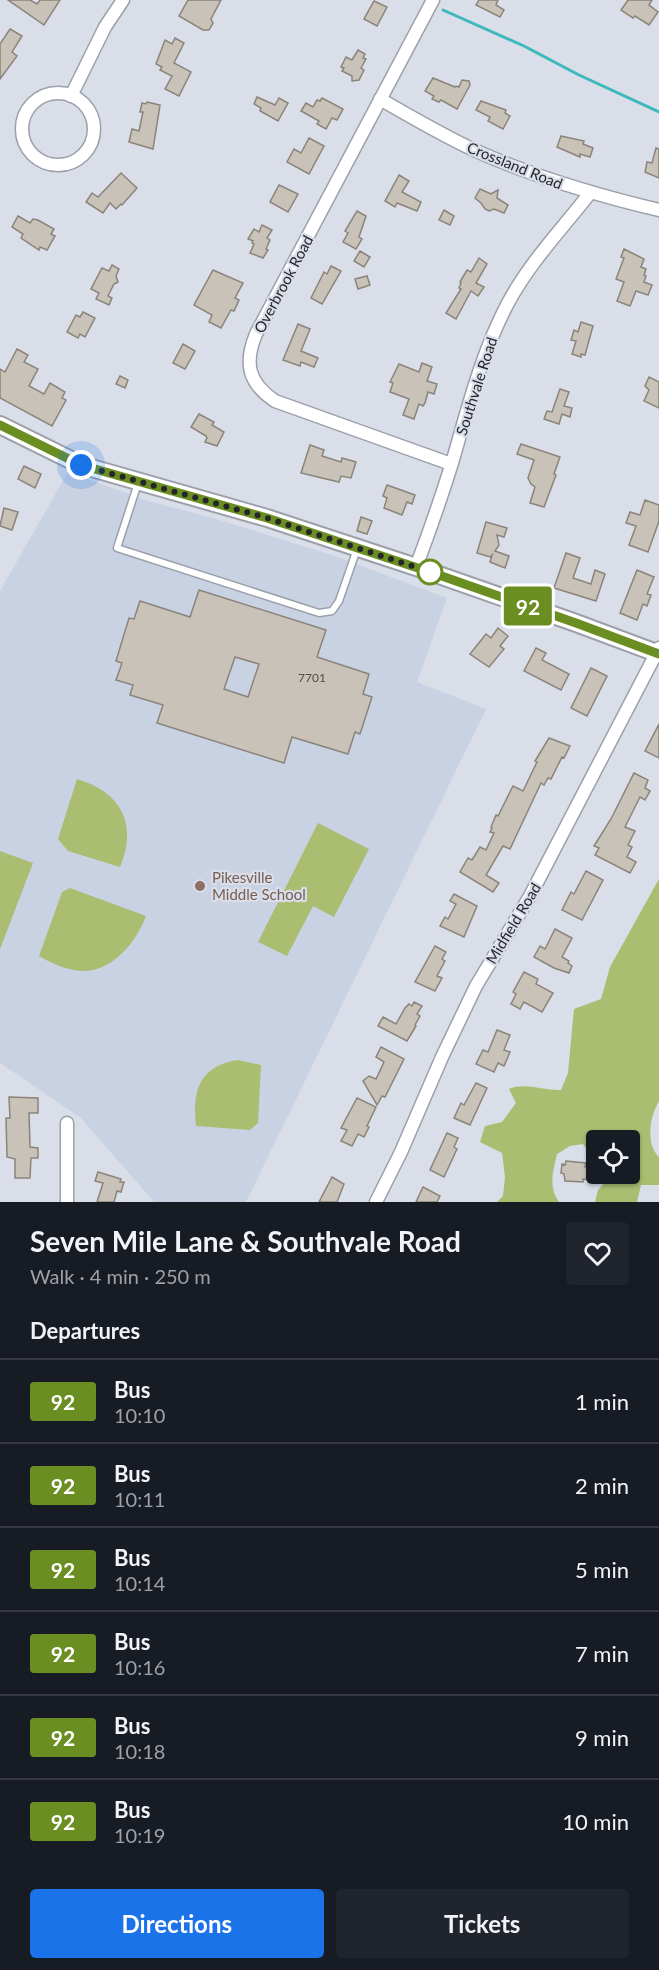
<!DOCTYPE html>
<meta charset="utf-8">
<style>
body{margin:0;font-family:Lato,sans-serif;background:#20242c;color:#f1f3f6;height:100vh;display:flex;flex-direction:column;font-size:22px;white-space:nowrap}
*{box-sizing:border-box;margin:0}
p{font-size:20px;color:#9ea1a6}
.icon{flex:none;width:33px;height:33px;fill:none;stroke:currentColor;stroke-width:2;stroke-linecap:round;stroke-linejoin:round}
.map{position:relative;height:1202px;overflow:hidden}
.details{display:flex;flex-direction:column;background:#171b24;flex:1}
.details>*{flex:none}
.badge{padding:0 12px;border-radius:4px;font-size:21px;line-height:39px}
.fabs{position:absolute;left:586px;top:1130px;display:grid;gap:12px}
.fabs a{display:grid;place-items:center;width:54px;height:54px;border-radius:6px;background:#171b24;box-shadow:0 2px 4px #0004;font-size:30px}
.you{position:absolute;width:30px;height:30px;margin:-15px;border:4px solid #fff;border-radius:50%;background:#1a73e8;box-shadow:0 0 0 9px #1a73e833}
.map>.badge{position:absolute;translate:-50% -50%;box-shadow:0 0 0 3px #fff}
h2{padding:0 30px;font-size:22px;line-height:54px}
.round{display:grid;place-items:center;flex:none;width:63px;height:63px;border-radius:6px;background:#20242c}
.summary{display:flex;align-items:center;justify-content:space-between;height:102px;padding:0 30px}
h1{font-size:28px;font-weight:700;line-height:45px}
.button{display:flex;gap:12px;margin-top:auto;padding:12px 30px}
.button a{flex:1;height:69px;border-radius:6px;background:#1a73e8;color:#fff;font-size:24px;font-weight:700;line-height:69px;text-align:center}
.button a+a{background:#20242c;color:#f1f3f6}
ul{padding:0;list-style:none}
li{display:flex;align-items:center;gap:18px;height:84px;padding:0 30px;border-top:2px solid #363941}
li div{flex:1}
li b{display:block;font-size:22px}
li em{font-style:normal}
li .badge{min-width:66px;font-weight:700;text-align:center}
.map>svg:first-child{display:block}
</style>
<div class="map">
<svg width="659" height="1202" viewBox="0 0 659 1202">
<rect width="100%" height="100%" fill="#d9dee9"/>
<polygon fill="#c9d2e3" points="68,472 148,501 213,518 332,555 447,598 417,682 486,709 246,1202 154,1202 80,1117 0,1063 0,591"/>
<g fill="#aabd70">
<path d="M77,779C121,792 138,824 120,867L68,851L58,839Z"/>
<polygon points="318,823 369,849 334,917 313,906 287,956 258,942"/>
<polygon points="0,851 33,863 0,949"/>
<path d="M659,879V1101C650,1116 645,1144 659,1157V1185H641L637,1202H595L598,1190L607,1180L603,1173H630V1140H597V1162L583,1144L570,1146L557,1154C553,1172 548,1186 559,1202H497L503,1196L505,1177L502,1153L480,1142L485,1126L502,1122L516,1103L509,1089C525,1082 544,1091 561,1090L568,1073L574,1009L601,999L610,967Z"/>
<path d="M70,888L146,916C135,945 108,977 74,970C61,968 50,962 39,956L62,892Z"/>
<path d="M238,1060L261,1065L258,1123L250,1130L196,1126C192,1091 199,1066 238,1060Z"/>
</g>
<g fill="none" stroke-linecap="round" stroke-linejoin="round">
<polyline stroke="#3db8bc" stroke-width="3" points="443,10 524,46 579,75 659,112"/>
</g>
<g fill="#c9c2b8" stroke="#8a847a" stroke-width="1.5" fill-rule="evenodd">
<polygon points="8,0 30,0 37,4 40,0 60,0 44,25"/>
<polygon points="188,0 221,0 211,19 213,23 209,30 203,30 179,16"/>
<polygon points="479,0 498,0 496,5 504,10 500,17 476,5"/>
<polygon points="628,0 652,0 649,5 658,12 649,25 635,16 633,18 621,10"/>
<polygon points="374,1 387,7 377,26 364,19"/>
<polygon points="10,29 22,36 12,52 17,56 0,79 0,44"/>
<polygon points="175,38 184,43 174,63 191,72 179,96 165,89 172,76 160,70 162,67 156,64 165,40 172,44"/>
<polygon points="358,50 365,54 363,58 366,59 361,68 364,70 359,80 352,81 352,76 342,71 344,68 341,67 346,57 352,60"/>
<polygon points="433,78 455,87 456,86 459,87 462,80 469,81 470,85 457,109 441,100 439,102 432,99 434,96 425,91"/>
<polygon points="257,97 275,105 279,98 288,103 278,121 260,111 261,108 254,104"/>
<polygon points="322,98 343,109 337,120 332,118 326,129 317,124 319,121 301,111 306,103 313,107 317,100 320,101"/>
<polygon points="481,101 506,110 505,113 510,116 503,129 488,121 490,117 476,110"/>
<polygon points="147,102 160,105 153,149 129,142 132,129 139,131 143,112 140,112 142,103 146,104"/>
<polygon points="561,136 584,141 583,144 593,148 590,157 580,154 580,157 557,147"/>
<polygon points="309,138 324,146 309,174 287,162 294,149 301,153"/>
<polygon points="656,148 659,149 659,178 645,172 647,162 652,163"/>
<polygon points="121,173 137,188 122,205 121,204 116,209 110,203 103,213 86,202 92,193 98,197"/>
<polygon points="399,175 409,181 402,192 421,202 417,211 397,203 395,207 385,201"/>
<polygon points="279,185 298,194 288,212 270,202"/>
<polygon points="480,189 491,194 498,190 497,198 508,205 504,213 494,209 489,211 485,209 481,203 475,198"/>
<polygon points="444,210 454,216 450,225 439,220"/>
<polygon points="357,211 366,216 359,237 362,239 356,249 343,242 348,233 345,231"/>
<polygon points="18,216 30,223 33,219 38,220 54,229 51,234 55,236 47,250 40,247 39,250 21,238 23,234 12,227"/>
<polygon points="262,225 272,230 267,238 270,240 266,249 268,250 263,258 250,253 254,244 252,243 253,241 248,239 254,229 259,232"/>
<polygon points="624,249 644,259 641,267 646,269 644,275 646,276 644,282 652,285 648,295 636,291 630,306 617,301 624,282 616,279 624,258 621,257"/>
<polygon points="360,251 370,257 364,267 354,261"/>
<polygon points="479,258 487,264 476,283 484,287 478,296 471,291 456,319 446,313 461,289 459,288 461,283 460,282 467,270 471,272"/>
<polygon points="112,265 119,269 116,276 118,282 114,284 108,296 112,298 109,305 96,299 99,293 91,289 102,268 109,271"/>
<polygon points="331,266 341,271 322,304 311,298 324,272 327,274"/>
<polygon points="213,270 243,283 235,298 239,300 234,311 231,310 221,328 209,322 212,315 194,305"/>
<polygon points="367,276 370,285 358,289 355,279"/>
<polygon points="83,312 95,318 85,337 80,334 78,338 67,332 76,315 80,317"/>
<polygon points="581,322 593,326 585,355 581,354 581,357 572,354 576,341 571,340 574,330 578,332"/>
<polygon points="298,324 310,329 301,351 318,358 314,367 301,362 300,366 283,360"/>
<polygon points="183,344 195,351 185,369 173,363"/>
<polygon points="17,349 28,355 24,362 38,369 29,386 44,394 50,383 65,392 62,398 66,400 52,426 0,398 0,369 5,372"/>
<polygon points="422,363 432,367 427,381 437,384 434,394 428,392 425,403 423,406 419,404 414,419 403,415 409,399 390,392 393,383 390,382 399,364 419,372"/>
<polygon points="120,376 128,380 125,388 116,384"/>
<polygon points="649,377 659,382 659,408 644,401 649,390 645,386"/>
<polygon points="560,389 569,392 564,406 572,408 570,417 562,414 559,424 544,419 547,411 552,412"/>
<polygon points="199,414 214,422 212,425 224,432 217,446 205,442 207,438 206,436 191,427"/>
<polygon points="521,444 560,457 554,474 556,475 544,507 530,503 535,487 531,484 528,478 534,460 517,454"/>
<polygon points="310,445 324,450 322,456 341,462 342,458 356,462 351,478 341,476 339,482 301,473"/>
<polygon points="24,466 41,474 35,488 18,479"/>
<polygon points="387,485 415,495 412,504 407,502 402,515 384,508 387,498 383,496"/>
<polygon points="645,500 659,505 659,521 648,552 629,545 636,526 626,523 630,512 640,515"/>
<polygon points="4,508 18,512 12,530 0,526"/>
<polygon points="361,517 372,521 367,534 357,531"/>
<polygon points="486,522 507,528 504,537 497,535 499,545 495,551 509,556 505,568 490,562 492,555 490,557 477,553"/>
<polygon points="566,553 580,558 573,578 591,584 595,570 605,574 596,601 554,588"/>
<polygon points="637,570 654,577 647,594 651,595 647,606 643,604 637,620 620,613"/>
<path d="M199,590L326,630L317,657L369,674L363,694L372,697L360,734L355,732L348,754L292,737L284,763L157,723L163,705L130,695L133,685L116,680L122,663L116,661L129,618L134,619L140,601L190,617ZM235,657L259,664L248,697L224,689Z"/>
<polygon points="498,628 508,636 500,646 504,649 489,667 470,654 486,634 491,638"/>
<polygon points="536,648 546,653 542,660 569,674 561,690 524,671"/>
<polygon points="591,668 607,676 587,716 571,708"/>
<polygon points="659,724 659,758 645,751"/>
<polygon points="549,738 570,746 564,758 562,757 551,779 548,778 544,785 541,783 510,849 503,846 486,875 499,883 493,892 460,872 468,858 472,860 480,847 486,850 494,833 490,832 492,828 491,827 496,815 498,816 513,786 523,791 537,762 535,761"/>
<polygon points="634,773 648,780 645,788 650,791 645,800 640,797 625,827 635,831 628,845 632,847 627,857 636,862 630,873 595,855 599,848 594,846 611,819"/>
<polygon points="586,871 603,880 582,920 562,910 571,892 574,894"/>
<polygon points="454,894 477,906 464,937 440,926 445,917 448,919 456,904 450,901"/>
<polygon points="555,929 572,938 562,957 569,961 568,963 572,966 569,973 554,968 534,957 540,946 545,949"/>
<polygon points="435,946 446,952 442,959 445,961 437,976 442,978 435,991 415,982"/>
<polygon points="524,972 538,979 536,984 553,993 542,1012 524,1002 520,1009 511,1004 516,994 513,992"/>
<polygon points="414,1002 422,1006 417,1014 420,1016 415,1025 416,1026 407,1041 378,1026 383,1017 396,1024 405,1008 409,1004 412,1006"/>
<polygon points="497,1030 510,1035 504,1050 510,1052 504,1066 498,1063 494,1072 476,1064 483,1050 488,1052"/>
<polygon points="381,1047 404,1059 385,1097 382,1096 377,1105 363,1081 369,1076 376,1079 384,1062 376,1057"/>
<polygon points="476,1083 487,1088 470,1125 454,1118 461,1103 464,1105"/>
<polygon points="9,1097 38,1098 38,1113 29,1113 30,1147 38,1148 38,1158 31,1158 30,1178 15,1178 15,1159 7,1157 6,1118 10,1118"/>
<polygon points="357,1098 376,1107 367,1126 369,1127 364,1137 358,1134 352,1146 341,1141 347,1130 341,1128"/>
<polygon points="447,1133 458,1138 454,1147 457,1149 444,1177 430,1170"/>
<polygon points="566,1161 586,1163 585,1167 597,1169 597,1181 583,1179 583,1182 565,1181 564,1174 561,1173 562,1164 565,1165"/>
<polygon points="98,1172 121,1179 120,1182 124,1182 121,1192 117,1191 114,1202 97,1202 103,1183 95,1181"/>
<polygon points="332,1177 344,1184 337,1202 319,1202"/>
<polygon points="423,1187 440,1196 437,1202 416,1202"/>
</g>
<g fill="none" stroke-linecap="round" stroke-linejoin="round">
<g stroke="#9ba0aa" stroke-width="9">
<polyline id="lane" points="138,483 117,548 319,613 332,611 339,601 357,549"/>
</g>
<g stroke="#9ba0aa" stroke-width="15">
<g id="street">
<path d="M433,0L256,334C244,363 248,383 275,401L451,464"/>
<circle cx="58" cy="129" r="36"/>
<polyline points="71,96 105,27 123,0"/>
<path d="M380,99C411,117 442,135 474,150C534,177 596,195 659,210"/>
<path d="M416,567C429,533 441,498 452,463C468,408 481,354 508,303C530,262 562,229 590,193"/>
<polyline points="67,1123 67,1202"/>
<polyline points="376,1202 401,1152 442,1057 476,986 530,896 659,648"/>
</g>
</g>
<g stroke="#9ba0aa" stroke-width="20">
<polyline id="secondary" points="0,425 81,465 267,518 416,567 576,623 659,654"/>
</g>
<use href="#lane" stroke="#fff" stroke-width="6"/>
<use href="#street" stroke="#fff" stroke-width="12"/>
<use href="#secondary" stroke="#fff" stroke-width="16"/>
</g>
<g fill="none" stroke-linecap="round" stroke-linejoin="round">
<g stroke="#fff" stroke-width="14">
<polyline id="line" points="0,425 81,465 267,518 436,574 576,623 659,654"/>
</g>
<use href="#line" stroke="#6b8e23" stroke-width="9"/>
<polyline stroke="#24262a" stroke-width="6" stroke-dasharray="0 10.8" points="81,465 267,518 436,574 430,572"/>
</g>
<circle fill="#fff" stroke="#6b8e23" stroke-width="3" cx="430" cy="572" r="12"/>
<circle fill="#8d6e63" stroke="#d9dee9" stroke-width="2" cx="200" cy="886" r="6"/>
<g text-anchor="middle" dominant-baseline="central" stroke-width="4.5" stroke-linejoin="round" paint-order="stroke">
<g font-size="12" fill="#4d4d4e">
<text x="312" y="677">7701</text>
</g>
<g font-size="15" fill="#24262a" stroke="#d9dee9">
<text transform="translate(515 165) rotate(22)">Crossland Road</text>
<text transform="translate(283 284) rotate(-62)">Overbrook Road</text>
<text transform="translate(476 386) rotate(-72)">Southvale Road</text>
<text transform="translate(513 923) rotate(-59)">Midfield Road</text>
</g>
<g font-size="15" fill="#785e54" stroke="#d9dee9" text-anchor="start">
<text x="212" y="877">Pikesville<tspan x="212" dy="17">Middle School</tspan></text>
</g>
</g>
</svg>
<div class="fabs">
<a><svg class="icon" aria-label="locate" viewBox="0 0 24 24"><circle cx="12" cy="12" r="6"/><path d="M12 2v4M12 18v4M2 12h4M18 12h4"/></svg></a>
</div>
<div class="you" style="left:81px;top:465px"></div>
<b class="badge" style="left:528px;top:606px;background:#6b8e23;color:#fff">92</b>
</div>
<section class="details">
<div class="summary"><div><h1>Seven Mile Lane &amp; Southvale Road</h1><p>Walk · 4 min · 250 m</p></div><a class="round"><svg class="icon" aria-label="heart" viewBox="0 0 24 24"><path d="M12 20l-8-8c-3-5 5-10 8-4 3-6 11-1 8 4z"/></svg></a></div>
<h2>Departures</h2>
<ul>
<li><span class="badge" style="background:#6b8e23;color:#fff">92</span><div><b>Bus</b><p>10:10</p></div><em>1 min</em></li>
<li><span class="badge" style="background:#6b8e23;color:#fff">92</span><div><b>Bus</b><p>10:11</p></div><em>2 min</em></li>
<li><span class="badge" style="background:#6b8e23;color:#fff">92</span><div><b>Bus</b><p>10:14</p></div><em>5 min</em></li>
<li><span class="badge" style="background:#6b8e23;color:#fff">92</span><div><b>Bus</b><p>10:16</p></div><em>7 min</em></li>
<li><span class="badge" style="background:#6b8e23;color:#fff">92</span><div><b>Bus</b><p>10:18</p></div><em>9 min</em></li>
<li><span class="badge" style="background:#6b8e23;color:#fff">92</span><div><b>Bus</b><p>10:19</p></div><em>10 min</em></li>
</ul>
<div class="button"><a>Directions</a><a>Tickets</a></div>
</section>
